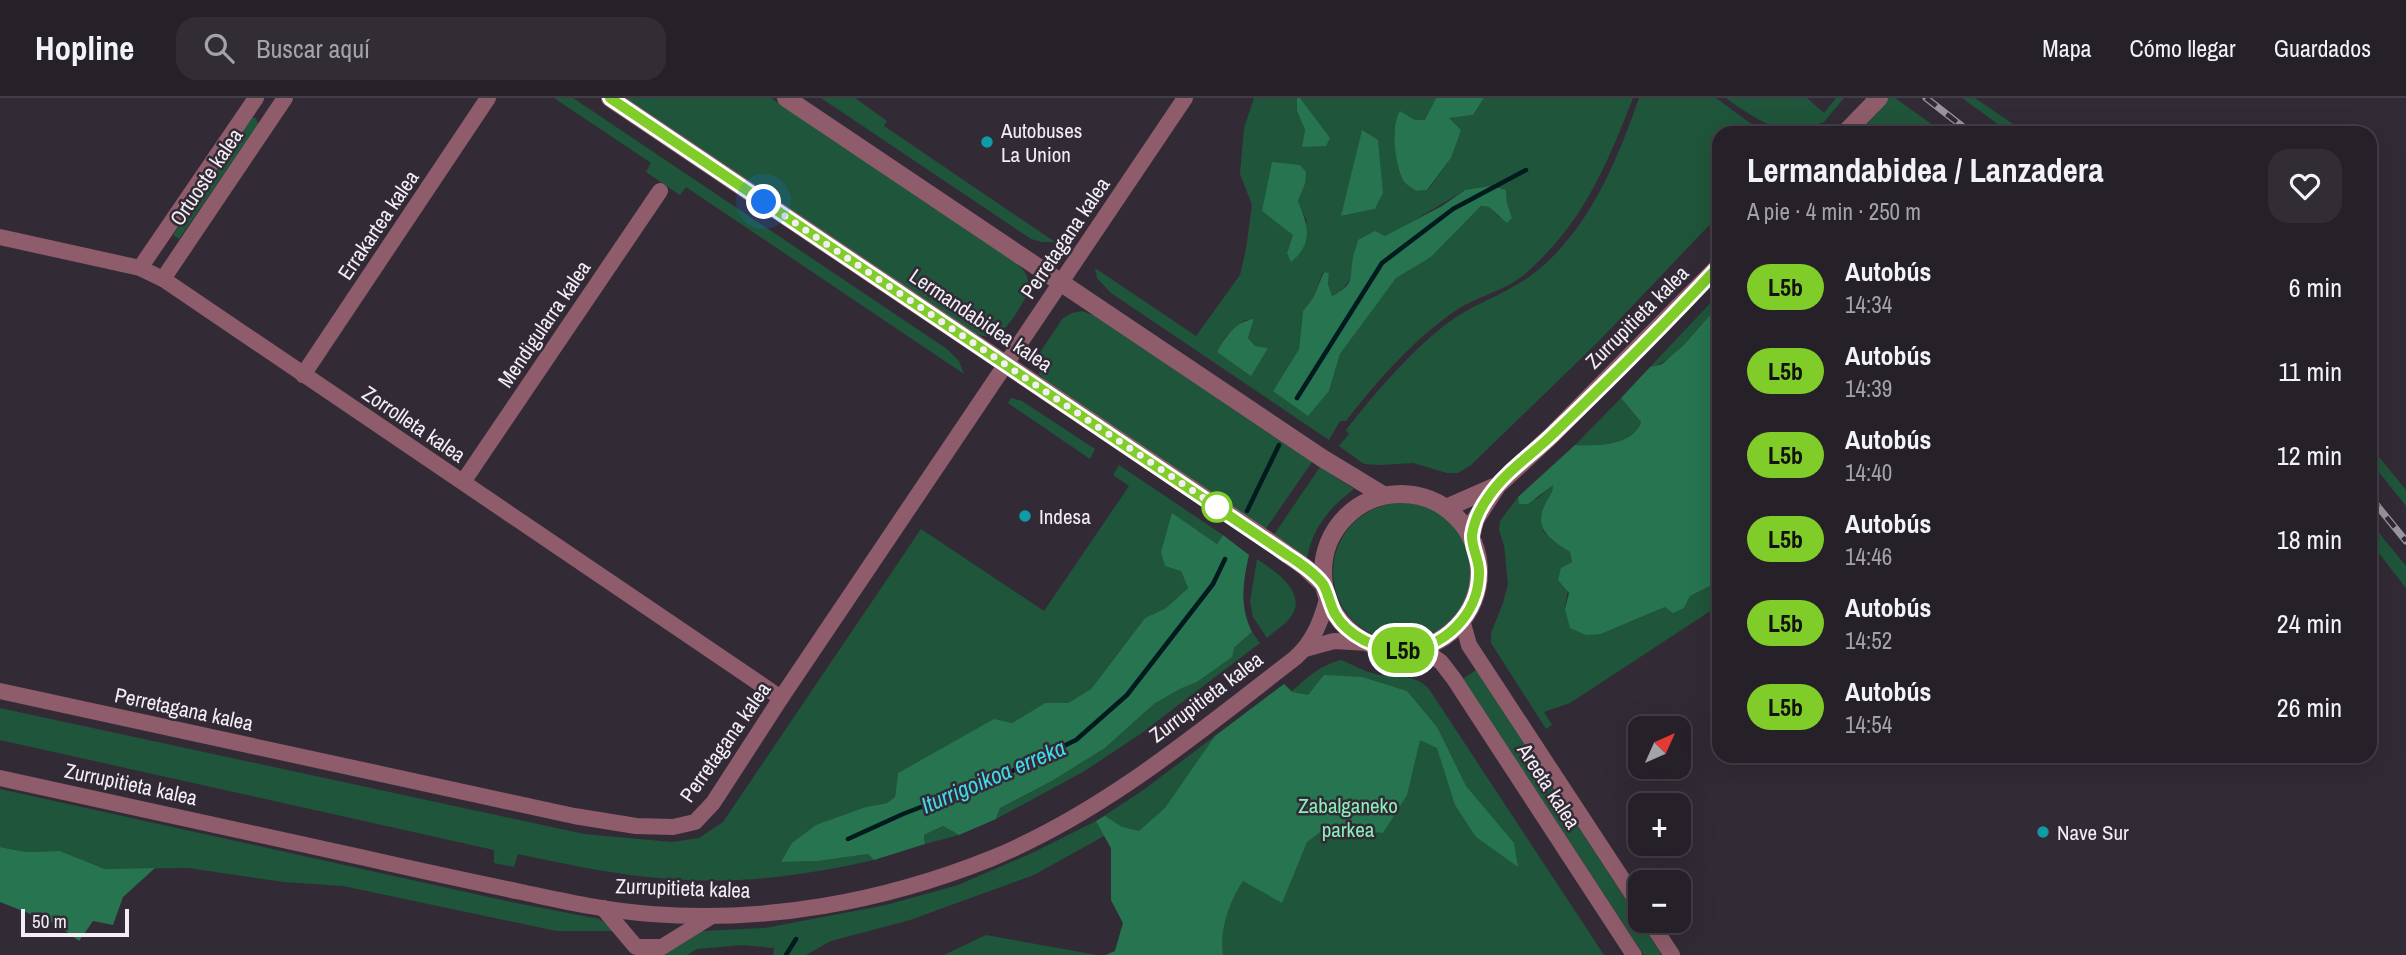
<!DOCTYPE html>
<html lang="es">
<meta charset="utf-8">
<style>
body{margin:0;font-family:"Archivo Narrow",sans-serif;background:#322d34;color:#f1f3f6;height:100vh;display:flex;flex-direction:column;font-size:26px;white-space:nowrap}
*{box-sizing:border-box;margin:0}
p{font-size:23px;color:#a4a3a8}
.icon{flex:none;width:38px;height:38px;fill:none;stroke:currentColor;stroke-width:2;stroke-linecap:round;stroke-linejoin:round}
.map{position:relative;flex:1;overflow:hidden}
.side{position:absolute;left:1712px;top:28px;width:665px;height:637px;display:flex;flex-direction:column;background:#262028;border-radius:21px;box-shadow:0 7px 28px #0002,0 0 0 2px #423e45}
.side>*{flex:none}
.badge{padding:0 14px;border-radius:23px;font-size:24px;line-height:46px}
.needle{width:46px;rotate:45deg}
.fabs{position:absolute;left:1628px;top:618px;display:grid;gap:14px}
.fabs a{display:grid;place-items:center;width:63px;height:63px;border-radius:14px;background:#262028;box-shadow:0 7px 28px #0002,0 0 0 2px #423e45;font-size:35px}
.scale{position:absolute;left:21px;bottom:18px;width:108px;box-sizing:border-box;padding-left:7px;border:4px solid #f3eef6;border-top:0;font-size:19px;line-height:24px;white-space:nowrap;color:#f3eef6;-webkit-text-stroke:5px #322b36;paint-order:stroke}
.you{position:absolute;width:35px;height:35px;margin:-18px;border:5px solid #fff;border-radius:50%;background:#1a73e8;box-shadow:0 0 0 10px #1a73e833}
.map>.badge{position:absolute;translate:-50% -50%;box-shadow:0 0 0 4px #fff}
.round{display:grid;place-items:center;flex:none;width:74px;height:74px;border-radius:21px;background:#322d34}
.head{display:flex;align-items:center;justify-content:space-between;height:119px;padding:0 35px}
h1{font-size:33px;font-weight:800;line-height:52px}
ul{padding:0;list-style:none}
li{display:flex;align-items:center;gap:21px;height:84px;padding:0 35px}
li div{flex:1}
li b{display:block;font-size:26px}
li em{font-style:normal}
li .badge{min-width:77px;font-weight:700;text-align:center}
header{display:flex;align-items:center;gap:42px;box-sizing:border-box;height:98px;padding:0 35px;background:#262028;border-bottom:2px solid #423e45}
header strong{font-size:33px}
nav{display:flex;gap:38px;margin-inline-start:auto;font-size:24px}
.search{width:490px;height:63px;background:#322d34;display:flex;align-items:center;gap:18px;box-sizing:border-box;padding:0 24px;border-radius:21px;color:#a4a3a8;font-size:26px}
.map>svg:first-child{display:block}
</style>
<header>
<strong>Hopline</strong>
<div class="search"><svg class="icon" aria-label="search" viewBox="0 0 24 24"><circle cx="10" cy="10" r="6"/><path d="M15 15l6 6"/></svg>Buscar aquí</div>
<nav><a>Mapa</a><a>Cómo llegar</a><a>Guardados</a></nav>
</header>
<div class="map">
<svg width="2406" height="857" viewBox="0 0 2406 857">
<rect width="100%" height="100%" fill="#322b36"/>
<g fill="#1f553b" fill-rule="evenodd">
<polygon points="554,0 573,0 947,251 959,263 964,276 686,89 680,97 646,74 651,65"/>
<path d="M624,0H771L1019,167C1026,174 1030,182 1028,192C1026,203 1006,233 996,237C988,240 981,238 974,235Z"/>
<polygon points="821,0 855,0 887,23 884,28 1055,144 1042,144 1031,141"/>
<path d="M1254,0H1297V13L1305,32L1303,49L1312,18L1300,0H1436L1425,23L1415,22L1400,14C1390,28 1395,66 1403,82C1405,86 1412,90 1416,93L1428,92L1451,60L1448,20L1473,17L1484,0H1633C1606,69 1583,125 1525,176C1505,193 1477,198 1455,213C1413,242 1377,283 1346,323H1340L1329,342L1111,195L1097,180L1095,170L1196,238L1240,177L1246,151L1252,107L1240,76L1244,30ZM1362,33L1379,70L1383,95L1375,111L1342,118ZM1300,67L1305,86L1298,103L1307,124L1287,155L1293,137ZM1465,92H1506L1507,105L1512,120L1499,119L1489,109L1481,108L1431,159L1396,179L1340,256L1329,293H1273L1299,251L1303,213L1313,200L1323,174L1329,175L1328,186L1332,198C1350,188 1353,178 1353,159ZM1245,222H1254L1248,240L1254,248L1267,250L1217,254L1226,238Z"/>
<path d="M1639,0H1716L1750,25L1773,35H1718V118L1597,245L1471,367L1458,375H1447L1413,365L1380,367L1364,366L1339,348L1349,336L1346,332C1375,295 1407,257 1445,227C1477,202 1513,196 1545,166C1593,122 1618,60 1639,0Z"/>
<path d="M1726,0H1807L1824,15L1836,0H1844L1824,24L1818,26L1807,35C1777,35 1750,18 1726,0Z"/>
<polygon points="1865,0 1895,0 1944,35 1885,35 1880,31 1876,35 1859,35 1879,13"/>
<polygon points="1962,0 1975,0 2026,35 2010,35"/>
<polygon points="251,20 256,20 258,26 179,141 173,137"/>
<path d="M1718,197V208C1699,229 1679,262 1650,269Z"/>
<polygon points="1082,213 1095,218 1312,364 1265,432 1047,285 1039,276 1039,256 1063,220 1072,215"/>
<polygon points="1011,300 1022,303 1095,351 1090,361 1008,305"/>
<path d="M1621,300L1641,324C1632,348 1597,348 1575,347Z"/>
<polygon points="2370,348 2406,392 2406,408 2370,363"/>
<path d="M1119,367L1223,437L1217,446L1173,416L1161,454L1181,473L1188,490L1166,510L1145,520L1091,591L1068,605H1045L1012,625L994,622L898,675L895,699L887,705L866,709L782,764L819,763L868,756L874,762C813,776 750,785 688,782C630,780 574,768 518,756L514,769L494,765V752L0,642V610L584,736L672,744L699,740L723,724L921,431L1044,513L1129,388L1113,377Z"/>
<path d="M1320,369L1354,391C1329,410 1313,429 1307,460L1273,438Z"/>
<polygon points="1553,386 1553,394 1544,409 1543,433 1554,444 1570,454 1572,464 1565,511 1601,536 1665,509 1684,510 1690,498 1718,484 1718,508 1570,605 1544,614 1552,627 1546,631 1491,545 1491,535 1503,505 1508,486 1504,447 1499,432 1500,423 1518,399 1519,406 1538,400"/>
<circle cx="1402" cy="474" r="69"/>
<polygon points="2370,424 2406,468 2406,490 2370,444"/>
<path d="M1257,461C1273,472 1307,493 1292,517C1287,526 1274,533 1267,540L1253,519L1250,504Z"/>
<polygon points="1252,534 1260,545 1139,637 1083,674 996,721 1000,710 1052,683 1105,650 1154,606 1180,591 1197,584"/>
<path d="M1341,562C1351,566 1361,572 1372,575C1393,582 1413,573 1429,591L1604,857H1106L1115,853L1123,825L1111,802V750L1104,738L1034,777L910,822L831,843L806,857H773L774,850L742,847L697,851L687,857H642L679,848L703,833L765,830L886,807L958,787L1032,755L1096,723L1142,693L1284,586L1292,593C1308,579 1320,567 1341,562Z"/>
<polygon points="1476,572 1662,857 1644,857 1463,581"/>
<polygon points="0,691 516,805 599,821 618,833 556,833 343,788 284,784 188,770 105,771 60,753 26,754 0,749"/>
<polygon points="943,728 959,737 925,746 924,737"/>
<polygon points="986,837 1097,857 944,857"/>
</g>
<g fill="#267450">
<polygon points="1297,0 1300,0 1330,40 1326,48 1302,49 1305,32 1297,13"/>
<path d="M1436,0H1484L1473,17L1449,20L1461,32L1451,60L1427,92L1416,93C1412,90 1405,86 1403,82C1395,66 1390,28 1400,13L1415,22H1425Z"/>
<polygon points="1362,32 1378,42 1383,95 1375,111 1341,118"/>
<path d="M1272,64L1300,67L1306,74L1305,86L1298,103C1308,127 1314,145 1291,164L1287,155L1293,137L1262,113Z"/>
<path d="M1491,88L1506,92L1507,105L1512,120L1507,125L1489,109L1481,108L1431,159L1396,180L1340,256L1329,293L1308,318L1273,293L1299,251L1303,213L1313,200L1324,174L1329,175L1328,186L1332,198C1356,185 1349,181 1353,159C1354,154 1357,148 1358,142L1375,133L1385,138L1442,108L1465,92Z"/>
<path d="M1718,208V484L1690,498L1684,510L1673,515L1665,509L1601,536L1586,537L1570,530L1565,511L1569,495L1558,482L1561,470L1572,464L1570,454C1552,443 1534,432 1544,409C1547,400 1553,397 1553,387L1528,406H1519L1518,399L1575,347C1596,348 1633,348 1641,324L1621,300L1650,269L1662,266L1684,247Z"/>
<path d="M1254,221L1248,240L1255,248L1268,250L1251,278L1217,254C1225,239 1236,223 1254,221Z"/>
<path d="M1172,415L1217,446L1223,437L1249,457C1243,484 1239,508 1252,534L1234,550L1232,559L1197,584L1180,591L1154,606L1105,650L1052,683L1000,710L996,721L959,737L943,728L924,737L925,746L874,762L868,756L819,763L781,764L792,745L816,727L866,709L887,705L895,699L898,675L994,621L1012,625L1045,605H1068L1091,591L1145,520L1166,510L1188,490L1181,473L1165,468L1161,454Z"/>
<path d="M1324,577L1362,579L1407,593L1437,629L1466,688L1514,745L1518,769L1476,739L1455,707L1437,650L1420,642L1407,697L1383,735L1328,728L1307,744L1282,805L1243,783C1229,803 1219,833 1223,857H1106L1115,853L1123,825L1111,802V750L1096,723L1105,718L1122,729L1139,733L1165,710L1215,638L1284,586L1292,594L1308,597Z"/>
<polygon points="0,749 26,754 60,753 105,771 155,770 123,799 113,827 93,823 79,843 56,826 0,804"/>
</g>
<g fill="none" stroke-linecap="round" stroke-linejoin="round">
<g stroke="#001a1d" stroke-width="4.5">
<polyline points="1297,300 1382,165 1453,111 1526,72"/>
<polyline points="1247,413 1279,347"/>
<polyline points="848,741 903,716 1004,677 1076,642 1127,597 1213,486 1225,461"/>
<polyline points="786,857 796,841"/>
</g>
<g stroke="#8f5c6b" stroke-width="16">
<polyline points="0,139 140,170 163,181 781,600"/>
<polyline points="140,170 256,0"/>
<polyline points="163,181 285,0"/>
<polyline points="303,277 488,0"/>
<polyline points="463,384 660,93"/>
<polyline points="1462,522 1469,547 1640,808"/>
<polyline points="1421,550 1441,564 1454,581 1634,857"/>
<polyline points="1305,551 1334,543 1368,545"/>
<polyline points="0,593 574,718 636,728 673,729 695,724 713,705 781,600 1185,0"/>
<path d="M0,680C122,707 244,734 365,760C417,772 469,783 521,794C564,803 607,813 651,816C766,825 882,804 990,761C1103,715 1199,634 1295,560C1313,544 1321,524 1327,501"/>
<polyline points="603,810 636,849 662,849 712,818"/>
<polyline points="1649,822 1672,857"/>
</g>
<g stroke="#8f5c6b" stroke-width="18">
<polyline points="610,0 1267,442 1305,469 1324,487"/>
<polyline points="786,0 1322,360 1383,397"/>
<polyline points="1845,35 1879,0"/>
<circle cx="1401" cy="474" r="78"/>
<polyline points="1446,410 1494,389"/>
<polyline points="1471,440 1475,422 1497,388 1553,336 1718,169"/>
</g>
<g stroke="#9b959e" stroke-width="7">
<g id="rail">
<polyline points="1926,0 1971,35"/>
<polyline points="2370,399 2406,443"/>
</g>
</g>
<use href="#rail" stroke="#322b36" stroke-width="4.5" stroke-dasharray="13" stroke-linecap="butt"/>
</g>
<g fill="none" stroke-linecap="round" stroke-linejoin="round">
<g stroke="#fff" stroke-width="16">
<path id="line" d="M610,0L1286,456C1298,464 1314,474 1323,486C1328,494 1330,507 1335,516C1348,538 1377,552 1402,552C1444,552 1480,515 1479,473C1479,461 1471,448 1472,437C1474,423 1481,409 1489,398C1505,374 1533,356 1554,335C1610,281 1665,226 1718,169"/>
</g>
<use href="#line" stroke="#80cc28" stroke-width="10"/>
<polyline stroke="#f3eef6" stroke-width="7" stroke-dasharray="0 12.6" points="764,104 1217,409"/>
</g>
<g fill="#0f9aa8" stroke="#322b36" stroke-width="2.5">
<circle cx="987" cy="44" r="7"/>
<circle cx="1025" cy="418" r="7"/>
<circle cx="2043" cy="734" r="7"/>
</g>
<circle fill="#fff" stroke="#80cc28" stroke-width="3.5" cx="1217" cy="409" r="14"/>
<g text-anchor="middle" dominant-baseline="central" stroke-width="5" stroke-linejoin="round" paint-order="stroke">
<g font-size="21" fill="#f3eef6" stroke="#322b36" text-anchor="start">
<text x="1001" y="32">Autobuses<tspan x="1001" dy="24">La Union</tspan></text>
<text x="1039" y="418">Indesa</text>
<text x="2057" y="734">Nave Sur</text>
</g>
<g font-size="21" fill="#f3eef6" stroke="#322b36">
<text transform="translate(206 79) rotate(-56)">Ortuoste kalea</text>
<text transform="translate(378 127) rotate(-56)">Errakartea kalea</text>
<text transform="translate(1065 140) rotate(-56)">Perretagana kalea</text>
<text transform="translate(1637 219) rotate(-45)">Zurrupitieta kalea</text>
<text transform="translate(981 222) rotate(34)">Lermandabidea kalea</text>
<text transform="translate(544 226) rotate(-56)">Mendigularra kalea</text>
<text transform="translate(414 326) rotate(34)">Zorrolleta kalea</text>
<text transform="translate(1206 599) rotate(-37)">Zurrupitieta kalea</text>
<text transform="translate(184 611) rotate(12)">Perretagana kalea</text>
<text transform="translate(725 644) rotate(-55)">Perretagana kalea</text>
<text transform="translate(131 686) rotate(12)">Zurrupitieta kalea</text>
<text transform="translate(1549 688) rotate(57)">Areeta kalea</text>
<text transform="translate(683 790) rotate(2)">Zurrupitieta kalea</text>
</g>
<g font-size="21" fill="#87f0ba" stroke="#322b36">
<text x="1348" y="707">Zabalganeko<tspan x="1348" dy="24">parkea</tspan></text>
</g>
<g font-size="23" font-style="italic" fill="#40dbe8" stroke="#322b36">
<text transform="translate(993 678) rotate(-23)">Iturrigoikoa erreka</text>
</g>
</g>
</svg>
<div class="fabs">
<a><svg class="needle" viewBox="-14 -14 28 28"><path d="M0-13l5 13h-10z" fill="#e53935"/><path d="M0 13l5-13h-10z" fill="#a4a3a8"/></svg></a>
<a>+</a>
<a>−</a>
</div>
<div class="scale">50 m</div>
<div class="you" style="left:764px;top:104px"></div>
<b class="badge" style="left:1403px;top:552px;background:#80cc28;color:#111">L5b</b>
<section class="side">
<div class="head"><div><h1>Lermandabidea / Lanzadera</h1><p>A pie · 4 min · 250 m</p></div><a class="round"><svg class="icon" aria-label="heart" viewBox="0 0 24 24"><path d="M12 20l-8-8c-3-5 5-10 8-4 3-6 11-1 8 4z"/></svg></a></div>
<ul>
<li><span class="badge" style="background:#80cc28;color:#111">L5b</span><div><b>Autobús</b><p>14:34</p></div><em>6 min</em></li>
<li><span class="badge" style="background:#80cc28;color:#111">L5b</span><div><b>Autobús</b><p>14:39</p></div><em>11 min</em></li>
<li><span class="badge" style="background:#80cc28;color:#111">L5b</span><div><b>Autobús</b><p>14:40</p></div><em>12 min</em></li>
<li><span class="badge" style="background:#80cc28;color:#111">L5b</span><div><b>Autobús</b><p>14:46</p></div><em>18 min</em></li>
<li><span class="badge" style="background:#80cc28;color:#111">L5b</span><div><b>Autobús</b><p>14:52</p></div><em>24 min</em></li>
<li><span class="badge" style="background:#80cc28;color:#111">L5b</span><div><b>Autobús</b><p>14:54</p></div><em>26 min</em></li>
</ul>
</section>
</div>
